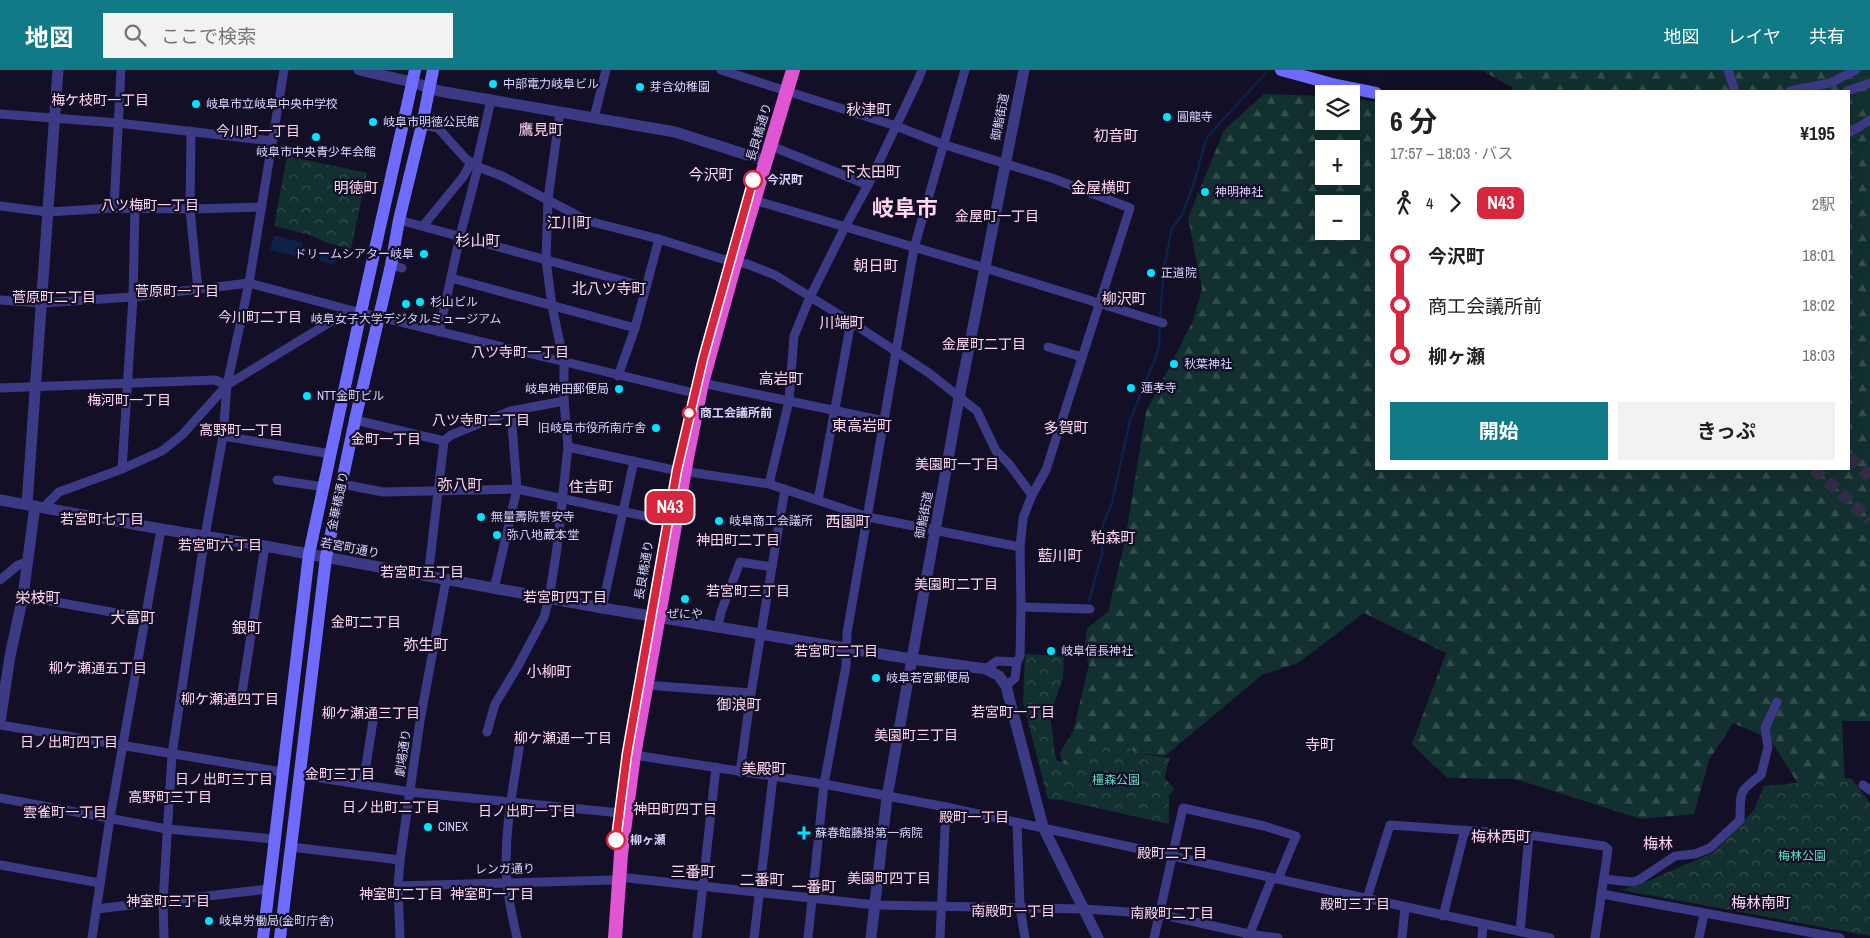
<!DOCTYPE html>
<html lang="ja">
<meta charset="utf-8">
<style>
body{margin:0;font-family:"Archivo Narrow","Noto Sans JP",sans-serif;background:#f2f2f2;color:#202124;height:100vh;display:flex;flex-direction:column;font-size:19px;white-space:nowrap}
*{box-sizing:border-box;margin:0}
p{font-size:16px;color:#757577}
.icon{flex:none;width:28px;height:28px;fill:none;stroke:currentColor;stroke-width:2;stroke-linecap:round;stroke-linejoin:round}
.map{position:relative;flex:1;overflow:hidden}
.details{position:absolute;left:1375px;top:20px;width:475px;height:380px;display:flex;flex-direction:column;background:#fff;border-radius:0px;box-shadow:0 5px 20px #0002}
.details>*{flex:none}
.badge{padding:0 10px;border-radius:8px;font-size:18px;line-height:32px}
.controls{position:absolute;left:1315px;top:15px;display:grid;gap:10px}
.controls a{display:grid;place-items:center;width:45px;height:45px;border-radius:0px;background:#fff;box-shadow:0 5px 20px #0002;font-size:25px}
.map>.badge{position:absolute;translate:-50% -50%;box-shadow:0 0 0 2px #fff}
.legs{display:flex;align-items:center;gap:8px;height:55px;padding:0 15px;font-size:16px}
.legs p{margin-inline-start:auto}
.headline{display:flex;align-items:center;justify-content:space-between;height:85px;padding:0 15px}
h1{font-size:28px;font-weight:700;line-height:38px}
.button{display:flex;gap:10px;margin-top:auto;padding:10px 15px}
.button a{flex:1;height:58px;border-radius:0px;background:#127987;color:#fff;font-size:20px;font-weight:700;line-height:58px;text-align:center}
.button a+a{background:#f2f2f2;color:#202124}
ul{padding:0 15px;list-style:none}
li{display:flex;align-items:center;gap:18px;height:50px;font-size:19px}
li i{display:grid;place-items:center;width:8px;height:100%;margin:0 6px;background:currentColor}
li i::after{content:'';width:12px;height:12px;margin:-6px;border:4px solid;border-radius:50%;background:#fff}
li p{margin-inline-start:auto}
li:first-child i{background:linear-gradient(#0000 50%,currentColor 0)}
li:last-child i{background:linear-gradient(currentColor 50%,#0000 0)}
header{display:flex;align-items:center;gap:30px;box-sizing:border-box;height:70px;padding:0 25px;background:#127987;color:#fff}
header strong{font-size:24px}
nav{display:flex;gap:28px;margin-inline-start:auto;font-size:18px}
.search{width:350px;height:45px;background:#f2f2f2;display:flex;align-items:center;gap:12px;box-sizing:border-box;padding:0 18px;border-radius:0px;color:#757577;font-size:19px}
.map>svg:first-child{display:block}
</style>
<header>
<strong>地図</strong>
<div class="search"><svg class="icon" aria-label="search" viewBox="0 0 24 24"><circle cx="10" cy="10" r="6"/><path d="M15 15l6 6"/></svg>ここで検索</div>
<nav><a>地図</a><a>レイヤ</a><a>共有</a></nav>
</header>
<div class="map">
<svg width="1870" height="868" viewBox="0 0 1870 868">
<defs>
<pattern id="forest-firs" width="22" height="20" patternUnits="userSpaceOnUse" patternTransform="scale(1.25)"><rect width="22" height="20" fill="#12302f"/><path d="M5 1l3.5 6h-7zM16 11l3.5 6h-7z" fill="#344d4e"/></pattern>
<pattern id="park-crowns" width="20" height="18" patternUnits="userSpaceOnUse" patternTransform="scale(1.25)"><rect width="20" height="18" fill="#12302f"/><path d="M2 6a3 3 0 1 1 6 0M12 15a3 3 0 1 1 6 0" fill="none" stroke="#344d4e"/></pattern>
</defs>
<rect width="100%" height="100%" fill="#130f26"/>
<path fill="url(#forest-firs)" fill-rule="evenodd" d="M1481,0H1870V651H1842L1845,714L1800,717L1770,669L1733,653L1709,690L1694,744L1641,749L1515,709L1447,708L1412,674L1446,583L1364,543L1298,593L1262,605L1165,686L1135,683L1125,674L1082,716L1063,701L1060,682L1073,662L1089,594L1084,582L1087,558L1108,542L1125,471L1146,342L1193,251L1202,219L1188,148L1224,60L1264,24L1324,26V51H1351V28L1376,32V399H1849V21H1512V17ZM1324,79H1351V106H1324ZM1324,134H1351V161H1324Z"/>
<g fill="url(#park-crowns)">
<polygon points="287,86 367,103 351,179 327,173 310,165 274,156"/>
<polygon points="1025,584 1064,586 1063,608 1050,645 1056,690 1082,701 1093,686 1110,673 1125,674 1135,683 1170,688 1164,708 1175,719 1169,725 1169,754 1061,730 1048,729 1023,632"/>
<polygon points="1851,708 1870,733 1870,866 1621,820 1639,815 1714,782 1754,740 1764,716"/>
</g>
<g fill="#0c2248">
<polygon points="274,165 303,173 299,187 270,180"/>
<polygon points="321,181 337,185 335,195 319,191"/>
</g>
<g fill="none" stroke-linecap="round" stroke-linejoin="round">
<g stroke="#0c2248" stroke-width="2.5">
<polyline points="1160,249 1164,197 1172,158 1182,145 1194,113 1204,76 1208,66 1265,4"/>
<polyline points="1089,531 1102,484 1103,454 1112,433 1130,350 1155,289 1159,276 1160,254"/>
</g>
<g stroke="#312d47" stroke-width="12" stroke-dasharray="12 6" stroke-linecap="butt">
<polyline points="1849,387 1870,407"/>
<polyline points="1814,399 1870,450"/>
</g>
<g stroke="#3d3a85" stroke-width="9">
<polyline points="721,0 896,56 942,74 1052,108 1130,138 1046,400 1032,425"/>
<polyline points="1728,0 1735,21"/>
<polyline points="1790,21 1830,13 1856,0"/>
<polyline points="1847,21 1870,13"/>
<polyline points="0,44 118,53 272,71"/>
<polyline points="594,48 606,0"/>
<polyline points="422,55 438,58 466,89 478,97 502,106 588,151 659,169 722,189 747,194 775,205 851,252 929,303 977,341 996,381 1009,394 1032,425 1023,448 1020,477 1021,537 1020,586 1017,592 997,591 986,599"/>
<polyline points="191,61 190,139 198,220"/>
<polyline points="1849,63 1870,50"/>
<polyline points="771,76 868,115"/>
<polyline points="476,96 491,30"/>
<polyline points="754,130 985,198 1163,253"/>
<polyline points="0,136 48,142 114,138 190,139 262,137"/>
<polyline points="114,138 121,0"/>
<polyline points="399,150 646,217"/>
<polyline points="423,156 463,107 471,93"/>
<polyline points="391,195 402,198"/>
<polyline points="451,208 635,258"/>
<polyline points="0,230 42,233 133,227 249,213 350,240 694,323"/>
<polyline points="439,262 460,166 478,97"/>
<polyline points="1048,277 1082,287"/>
<polyline points="618,306 635,258 659,169"/>
<polyline points="702,313 885,351"/>
<polyline points="0,318 215,310 227,315"/>
<polyline points="355,350 444,371"/>
<polyline points="223,366 331,384"/>
<polyline points="568,377 669,399 769,414 868,447 1020,477"/>
<polyline points="122,399 133,227 135,138"/>
<polyline points="277,410 324,417"/>
<polyline points="342,414 383,422 517,419 668,451"/>
<polyline points="769,414 789,331 794,266 810,227 845,157 868,115 918,10 922,0"/>
<polyline points="818,430 851,252"/>
<polyline points="43,438 59,422 122,399 162,381 182,365 227,315 350,240"/>
<polyline points="428,507 444,371 451,365 511,341 564,331 564,293 552,236 546,190 548,129 560,42"/>
<polyline points="0,510 18,495 27,492"/>
<polyline points="494,519 517,419 511,341"/>
<polyline points="23,526 144,548"/>
<polyline points="1021,537 1090,539"/>
<polyline points="602,538 634,391"/>
<polyline points="718,557 721,542 740,492 772,497"/>
<polyline points="646,615 751,623"/>
<polyline points="1006,616 1015,608 1017,592"/>
<polyline points="242,623 265,476"/>
<polyline points="0,655 282,702"/>
<polyline points="487,662 495,634 518,596 544,547 549,529 557,478 568,377 564,331"/>
<polyline points="627,684 824,714 946,737 1550,868"/>
<polyline points="740,702 751,623 785,419"/>
<polyline points="301,705 410,722 620,743"/>
<polyline points="363,714 374,645"/>
<polyline points="1863,715 1870,720"/>
<polyline points="0,728 167,759 274,769"/>
<polyline points="1017,753 1020,837 1025,868"/>
<polyline points="291,777 400,790"/>
<polyline points="0,795 100,813"/>
<polyline points="619,807 875,835 1084,839 1159,844 1249,864 1278,868"/>
<path d="M1604,809L1632,812L1639,810L1675,786L1695,784L1710,778L1740,750C1741,721 1737,723 1761,705L1768,677L1765,658L1777,632"/>
<polyline points="398,816 613,810"/>
<polyline points="1602,824 1840,868"/>
<polyline points="1367,828 1390,755 1529,765 1604,776 1608,779 1595,868"/>
<polyline points="96,839 268,819"/>
<polyline points="1443,846 1465,760"/>
<polyline points="1520,862 1529,765"/>
<polyline points="92,868 110,748 161,459"/>
<polyline points="164,868 163,832 172,684 205,466 223,366 227,315 249,213 284,0"/>
<polyline points="400,868 398,816 400,790 420,651 446,510"/>
<path d="M517,868C513,849 508,830 507,811C503,763 514,714 521,666"/>
<polyline points="697,868 716,697"/>
<polyline points="754,868 773,707"/>
<polyline points="808,868 824,714 846,596 847,563 914,178 965,0"/>
<polyline points="940,868 946,737"/>
<polyline points="1154,868 1183,738 1264,756 1296,766 1278,809"/>
<polyline points="1248,868 1272,808"/>
<polyline points="1402,868 1405,837"/>
<polyline points="1482,868 1483,854"/>
<polyline points="1699,868 1704,844"/>
</g>
<g stroke="#3d3a85" stroke-width="11">
<polyline points="359,0 412,12 439,21 675,62 760,89"/>
<polyline points="0,430 161,459 265,476 602,538 912,589 986,599 999,606 1006,616 1043,757 1098,868"/>
<polyline points="27,434 58,0"/>
<polyline points="0,652 10,586 23,526 35,436"/>
<polyline points="871,868 887,727 959,328 1024,0"/>
</g>
<g stroke="#6f6bff" stroke-width="12">
<polyline points="1281,0 1336,15 1376,23"/>
<polyline points="263,868 309,484 361,242 415,0"/>
<polyline points="280,868 326,487 355,350 391,195 399,150 422,55 433,0"/>
</g>
<polyline stroke="#e055d1" stroke-width="14" points="615,868 621,784 634,685 687,388 702,313 733,201 793,0"/>
</g>
<g fill="none" stroke-linecap="round" stroke-linejoin="round">
<g stroke="#fff" stroke-width="11">
<polyline id="line-1" points="616,770 627,684 677,400 703,289 753,110"/>
</g>
<use href="#line-1" stroke="#d7263d" stroke-width="8"/>
</g>
<g fill="#00e5ff" stroke="#130f26" stroke-width="2">
<circle cx="493" cy="14" r="5"/>
<circle cx="640" cy="17" r="5"/>
<circle cx="196" cy="34" r="5"/>
<circle cx="1167" cy="47" r="5"/>
<circle cx="373" cy="52" r="5"/>
<circle cx="316" cy="67" r="5"/>
<circle cx="1205" cy="122" r="5"/>
<circle cx="424" cy="184" r="5"/>
<circle cx="1151" cy="203" r="5"/>
<circle cx="420" cy="232" r="5"/>
<circle cx="406" cy="234" r="5"/>
<circle cx="1174" cy="294" r="5"/>
<circle cx="1131" cy="318" r="5"/>
<circle cx="619" cy="319" r="5"/>
<circle cx="307" cy="326" r="5"/>
<circle cx="656" cy="358" r="5"/>
<circle cx="481" cy="447" r="5"/>
<circle cx="719" cy="451" r="5"/>
<circle cx="497" cy="465" r="5"/>
<circle cx="685" cy="529" r="5"/>
<circle cx="1051" cy="581" r="5"/>
<circle cx="876" cy="608" r="5"/>
<circle cx="428" cy="757" r="5"/>
<path d="M801.5 755.5h5v5h5v5h-5v5h-5v-5h-5v-5h5z"/>
<circle cx="209" cy="851" r="5"/>
</g>
<g fill="#fff" stroke="#d7263d" stroke-width="2.5">
<circle cx="753" cy="110" r="9"/>
<circle cx="689" cy="343" r="6"/>
<circle cx="616" cy="770" r="9"/>
</g>
<g text-anchor="middle" dominant-baseline="central" stroke-width="4.5" stroke-linejoin="round" paint-order="stroke">
<g font-size="12" fill="#d9d4ff" stroke="#130f26" text-anchor="start">
<text x="503" y="14">中部電力岐阜ビル</text>
<text x="650" y="17">芽含幼稚園</text>
<text x="206" y="34">岐阜市立岐阜中央中学校</text>
<text x="1177" y="47">圓龍寺</text>
<text x="383" y="52">岐阜市明徳公民館</text>
<text x="316" y="82" text-anchor="middle">岐阜市中央青少年会館</text>
<text x="1215" y="122">神明神社</text>
<text x="414" y="184" text-anchor="end">ドリームシアター岐阜</text>
<text x="1161" y="203">正道院</text>
<text x="430" y="232">杉山ビル</text>
<text x="406" y="249" text-anchor="middle">岐阜女子大学デジタルミュージアム</text>
<text x="1184" y="294">秋葉神社</text>
<text x="1141" y="318">蓮孝寺</text>
<text x="609" y="319" text-anchor="end">岐阜神田郵便局</text>
<text x="317" y="326">NTT金町ビル</text>
<text x="646" y="358" text-anchor="end">旧岐阜市役所南庁舎</text>
<text x="491" y="447">無量壽院誓安寺</text>
<text x="729" y="451">岐阜商工会議所</text>
<text x="507" y="465">弥八地蔵本堂</text>
<text x="685" y="544" text-anchor="middle">ぜにや</text>
<text x="1061" y="581">岐阜信長神社</text>
<text x="886" y="608">岐阜若宮郵便局</text>
<text x="438" y="757">CINEX</text>
<text x="815" y="763">蘇春館藤掛第一病院</text>
<text x="219" y="851">岐阜労働局(金町庁舎)</text>
</g>
<g font-size="12" fill="#d9d4ff" stroke="#130f26">
<text transform="translate(1000 47) rotate(-79)">御鮨街道</text>
<text transform="translate(759 62) rotate(-73)">長良橋通り</text>
<text transform="translate(338 431) rotate(-78)">金華橋通り</text>
<text transform="translate(924 445) rotate(-79)">御鮨街道</text>
<text transform="translate(350 478) rotate(11)">若宮町通り</text>
<text transform="translate(644 500) rotate(-80)">長良橋通り</text>
<text transform="translate(403 683) rotate(-82)">劇場通り</text>
<text transform="translate(505 799) rotate(-1)">レンガ通り</text>
</g>
<g font-size="12" font-weight="bold" fill="#d9d4ff" stroke="#130f26" text-anchor="start">
<text x="767" y="110">今沢町</text>
<text x="700" y="343">商工会議所前</text>
<text x="630" y="770">柳ヶ瀬</text>
</g>
<g font-size="12" fill="#5fe0c0" stroke="#130f26">
<text x="1116" y="710">橿森公園</text>
<text x="1802" y="786">梅林公園</text>
</g>
<g font-size="14" fill="#ffd6f0" stroke="#130f26">
<text x="100" y="30">梅ケ枝町一丁目</text>
<text x="258" y="61">今川町一丁目</text>
<text x="150" y="135">八ツ梅町一丁目</text>
<text x="997" y="146">金屋町一丁目</text>
<text x="177" y="221">菅原町一丁目</text>
<text x="54" y="227">菅原町二丁目</text>
<text x="260" y="247">今川町二丁目</text>
<text x="984" y="274">金屋町二丁目</text>
<text x="520" y="282">八ツ寺町一丁目</text>
<text x="129" y="330">梅河町一丁目</text>
<text x="481" y="350">八ツ寺町二丁目</text>
<text x="241" y="360">高野町一丁目</text>
<text x="386" y="369">金町一丁目</text>
<text x="957" y="394">美園町一丁目</text>
<text x="102" y="449">若宮町七丁目</text>
<text x="738" y="470">神田町二丁目</text>
<text x="220" y="475">若宮町六丁目</text>
<text x="422" y="502">若宮町五丁目</text>
<text x="956" y="514">美園町二丁目</text>
<text x="748" y="521">若宮町三丁目</text>
<text x="565" y="527">若宮町四丁目</text>
<text x="366" y="552">金町二丁目</text>
<text x="836" y="581">若宮町二丁目</text>
<text x="98" y="598">柳ケ瀬通五丁目</text>
<text x="230" y="629">柳ケ瀬通四丁目</text>
<text x="1013" y="642">若宮町一丁目</text>
<text x="371" y="643">柳ケ瀬通三丁目</text>
<text x="916" y="665">美園町三丁目</text>
<text x="563" y="668">柳ケ瀬通一丁目</text>
<text x="69" y="672">日ノ出町四丁目</text>
<text x="340" y="704">金町三丁目</text>
<text x="224" y="709">日ノ出町三丁目</text>
<text x="170" y="727">高野町三丁目</text>
<text x="391" y="737">日ノ出町二丁目</text>
<text x="675" y="739">神田町四丁目</text>
<text x="527" y="741">日ノ出町一丁目</text>
<text x="65" y="742">雲雀町一丁目</text>
<text x="974" y="747">殿町一丁目</text>
<text x="1172" y="783">殿町二丁目</text>
<text x="889" y="808">美園町四丁目</text>
<text x="401" y="824">神室町二丁目</text>
<text x="492" y="824">神室町一丁目</text>
<text x="168" y="831">神室町三丁目</text>
<text x="1355" y="834">殿町三丁目</text>
<text x="1013" y="841">南殿町一丁目</text>
<text x="1172" y="843">南殿町二丁目</text>
</g>
<g font-size="15" fill="#ffd6f0" stroke="#130f26">
<text x="869" y="39">秋津町</text>
<text x="541" y="59">鷹見町</text>
<text x="1116" y="65">初音町</text>
<text x="871" y="101">下太田町</text>
<text x="711" y="104">今沢町</text>
<text x="356" y="117">明徳町</text>
<text x="1101" y="117">金屋横町</text>
<text x="569" y="152">江川町</text>
<text x="478" y="170">杉山町</text>
<text x="876" y="195">朝日町</text>
<text x="609" y="218">北八ツ寺町</text>
<text x="1124" y="228">柳沢町</text>
<text x="842" y="252">川端町</text>
<text x="781" y="308">高岩町</text>
<text x="862" y="355">東高岩町</text>
<text x="1066" y="357">多賀町</text>
<text x="460" y="414">弥八町</text>
<text x="591" y="416">住吉町</text>
<text x="848" y="451">西園町</text>
<text x="1113" y="467">粕森町</text>
<text x="1060" y="485">藍川町</text>
<text x="38" y="527">栄枝町</text>
<text x="133" y="547">大富町</text>
<text x="247" y="557">銀町</text>
<text x="426" y="574">弥生町</text>
<text x="549" y="601">小柳町</text>
<text x="739" y="634">御浪町</text>
<text x="1320" y="674">寺町</text>
<text x="764" y="698">美殿町</text>
<text x="1501" y="766">梅林西町</text>
<text x="1658" y="773">梅林</text>
<text x="693" y="801">三番町</text>
<text x="762" y="809">二番町</text>
<text x="814" y="816">一番町</text>
<text x="1761" y="832">梅林南町</text>
</g>
<g font-size="22" font-weight="bold" fill="#ffd6f0" stroke="#130f26">
<text x="905" y="138">岐阜市</text>
</g>
</g>
</svg>
<div class="controls">
<a><svg class="icon" aria-label="layers" viewBox="0 0 24 24"><path d="M12 4l9 5-9 5-9-5zM3 14l9 5 9-5"/></svg></a>
<a>+</a>
<a>−</a>
</div>
<b class="badge" style="left:670px;top:437px;background:#d7263d;color:#fff">N43</b>
<section class="details">
<div class="headline"><div><h1>6 分</h1><p>17:57 – 18:03 · バス</p></div><b>¥195</b></div>
<div class="legs"><svg class="icon" aria-label="walk" viewBox="0 0 24 24"><circle cx="13" cy="4" r="2"/><path d="M13 8l-2 6 4 7M11 14l-3 7M7 12l3-4h3l4 4"/></svg>4<svg class="icon" aria-label="forward" viewBox="0 0 24 24"><path d="M9 5l7 7-7 7"/></svg><b class="badge" style="background:#d7263d;color:#fff">N43</b><p>2駅</p></div>
<ul>
<li><i style="color:#d7263d"></i><b>今沢町</b><p>18:01</p></li>
<li><i style="color:#d7263d"></i><span>商工会議所前</span><p>18:02</p></li>
<li><i style="color:#d7263d"></i><b>柳ヶ瀬</b><p>18:03</p></li>
</ul>
<div class="button"><a>開始</a><a>きっぷ</a></div>
</section>
</div>
